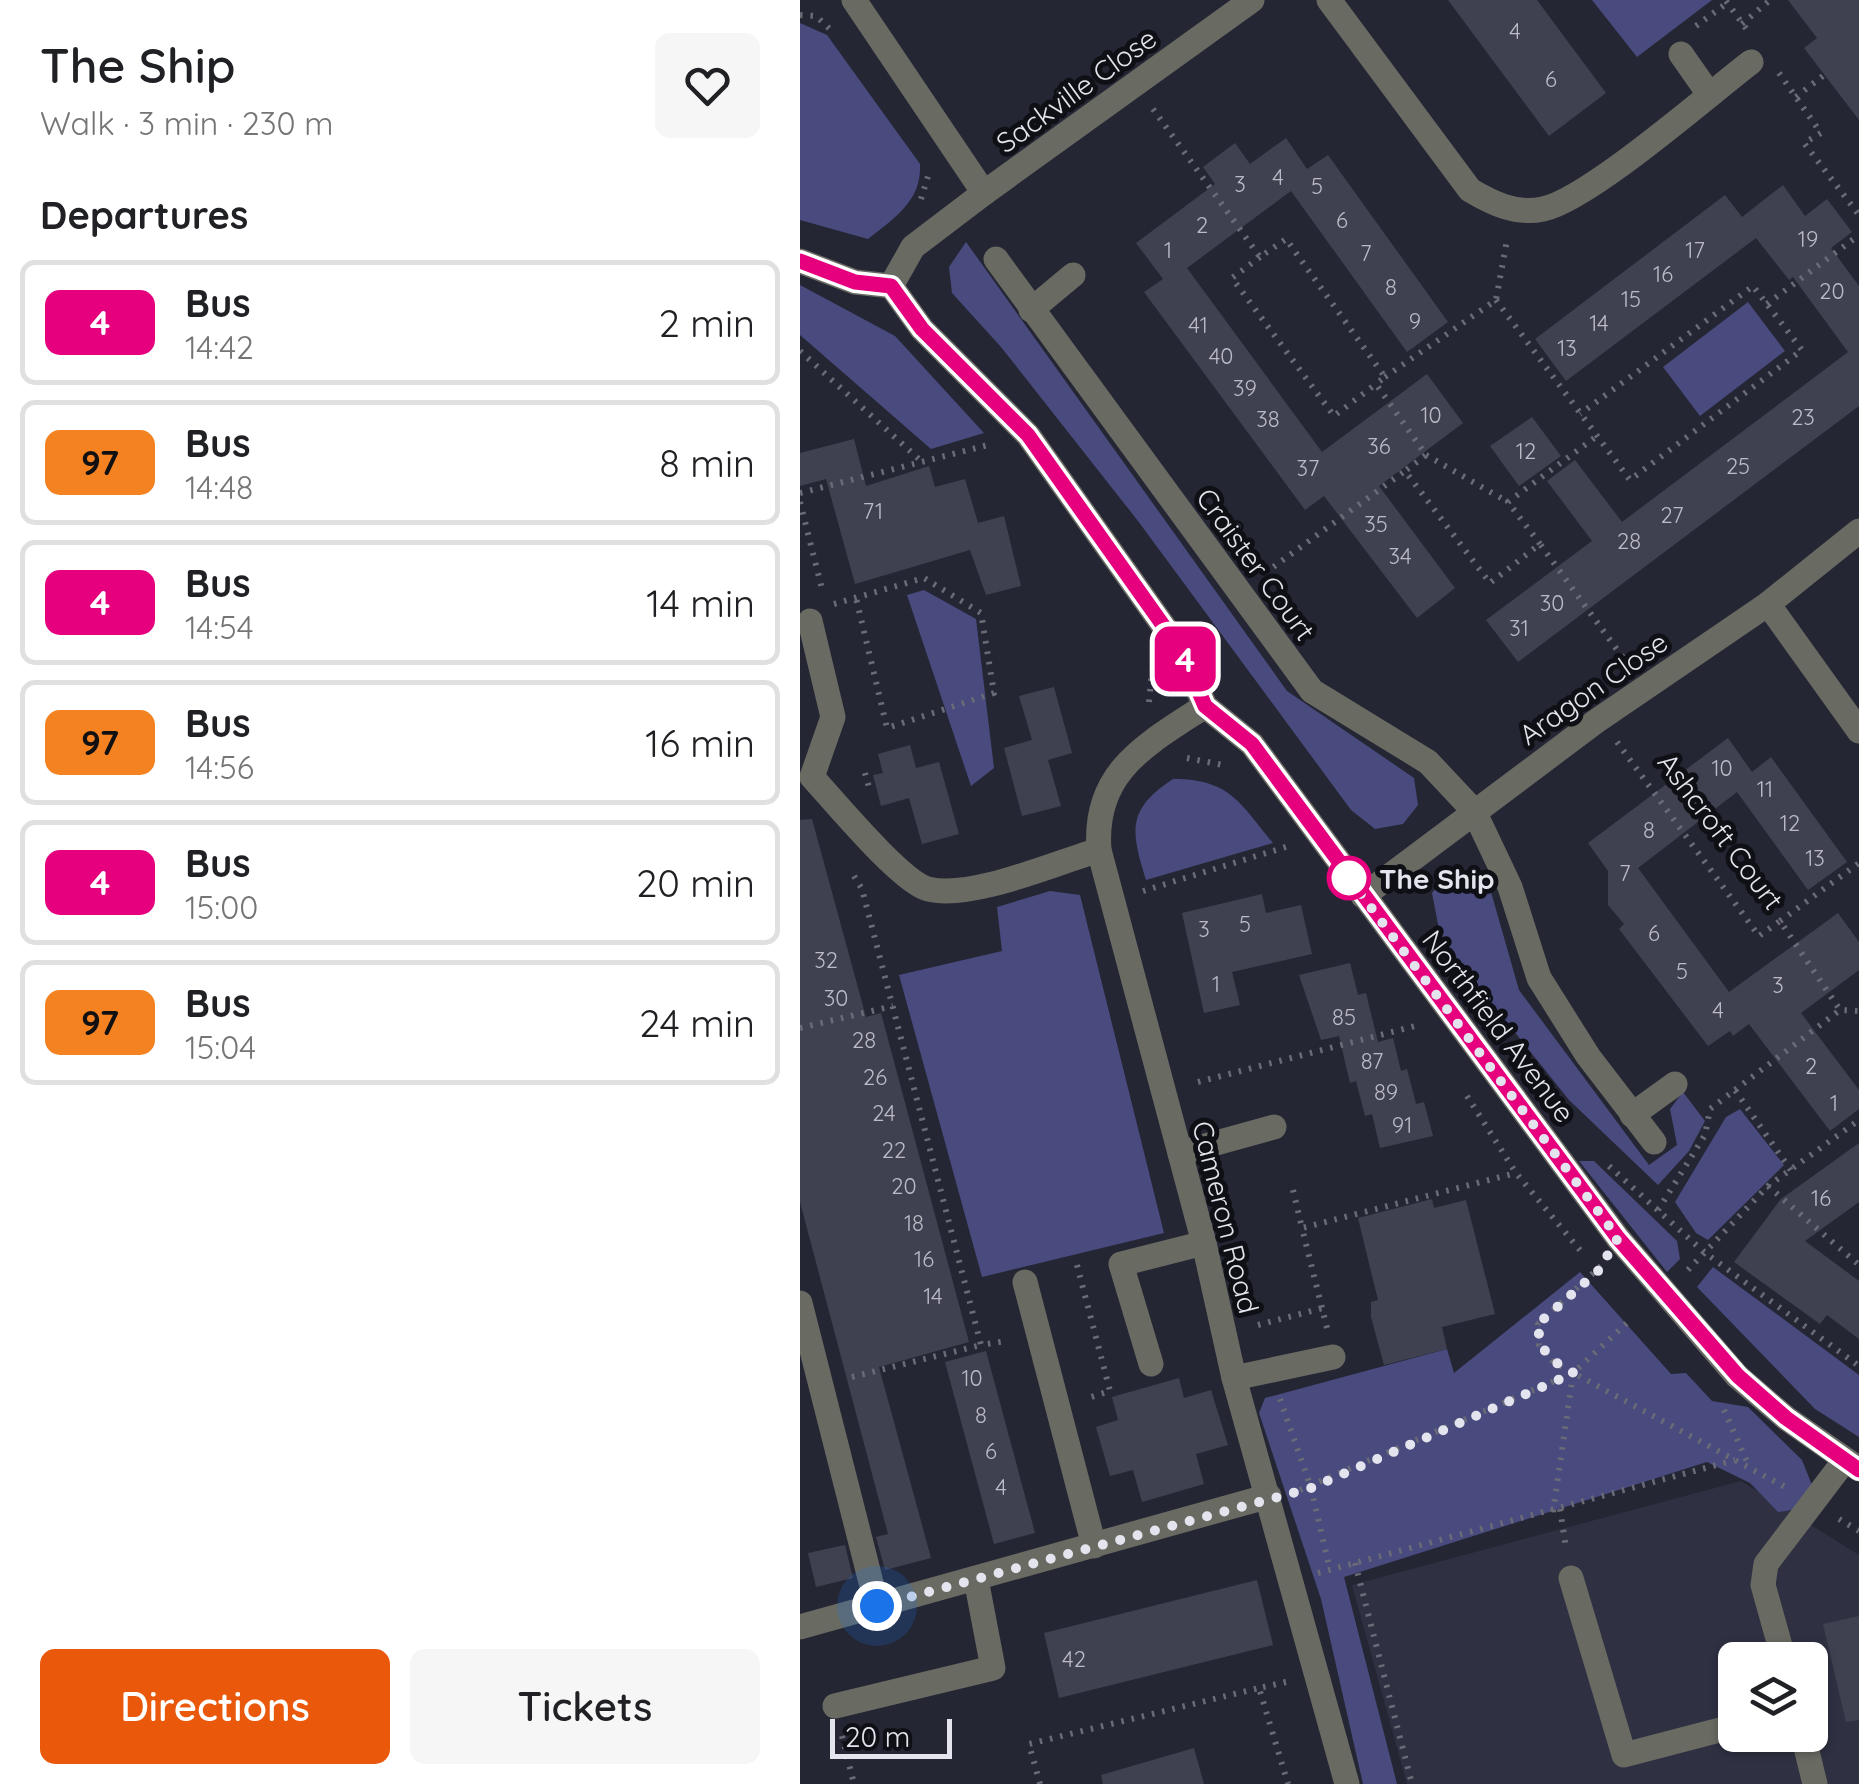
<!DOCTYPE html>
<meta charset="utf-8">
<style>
body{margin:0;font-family:Quicksand,sans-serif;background:#f6f6f6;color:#202124;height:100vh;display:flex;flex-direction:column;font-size:38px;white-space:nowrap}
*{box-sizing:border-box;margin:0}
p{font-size:32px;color:#757577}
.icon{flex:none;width:55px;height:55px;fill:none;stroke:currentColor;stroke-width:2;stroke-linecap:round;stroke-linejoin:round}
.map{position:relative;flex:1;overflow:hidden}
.side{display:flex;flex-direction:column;background:#fff;width:800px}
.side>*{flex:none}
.badge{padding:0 20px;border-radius:15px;font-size:35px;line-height:65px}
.buttons{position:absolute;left:918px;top:1642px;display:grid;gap:20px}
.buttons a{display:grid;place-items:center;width:110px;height:110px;border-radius:15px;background:#fff;box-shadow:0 2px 8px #0004;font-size:50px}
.scale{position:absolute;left:30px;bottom:25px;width:122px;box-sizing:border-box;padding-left:10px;border:5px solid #e3e4ed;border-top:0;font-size:28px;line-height:35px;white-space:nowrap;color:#e3e4ed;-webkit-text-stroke:8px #0f1016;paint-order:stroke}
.you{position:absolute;width:50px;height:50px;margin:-25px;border:8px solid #fff;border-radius:50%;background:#1a73e8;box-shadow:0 0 0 15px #1a73e833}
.map>.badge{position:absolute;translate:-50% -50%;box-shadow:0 0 0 5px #fff}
h2{padding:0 40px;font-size:38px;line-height:90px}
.round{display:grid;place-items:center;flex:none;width:105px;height:105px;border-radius:15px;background:#f6f6f6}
.summary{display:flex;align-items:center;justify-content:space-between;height:170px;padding:0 40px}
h1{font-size:48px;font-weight:600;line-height:75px}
.button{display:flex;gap:20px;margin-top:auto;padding:20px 40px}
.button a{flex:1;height:115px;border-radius:15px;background:#ea580c;color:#fff;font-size:40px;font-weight:600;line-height:115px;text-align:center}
.button a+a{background:#f6f6f6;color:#202124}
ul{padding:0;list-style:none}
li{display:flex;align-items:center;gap:30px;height:125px;margin:0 20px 15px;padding:0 20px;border:5px solid #e0e0e0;border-radius:15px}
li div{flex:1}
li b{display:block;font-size:38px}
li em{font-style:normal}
li .badge{min-width:110px;font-weight:700;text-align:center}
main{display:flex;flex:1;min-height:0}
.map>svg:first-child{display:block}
</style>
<main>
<section class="side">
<div class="summary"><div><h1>The Ship</h1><p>Walk · 3 min · 230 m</p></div><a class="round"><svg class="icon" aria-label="heart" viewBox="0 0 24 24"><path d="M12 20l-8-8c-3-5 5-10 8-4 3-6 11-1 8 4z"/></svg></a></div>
<h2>Departures</h2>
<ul>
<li><span class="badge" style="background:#e6007e;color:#fff">4</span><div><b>Bus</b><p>14:42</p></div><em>2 min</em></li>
<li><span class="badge" style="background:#f58220;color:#111">97</span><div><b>Bus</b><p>14:48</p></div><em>8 min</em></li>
<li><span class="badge" style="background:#e6007e;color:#fff">4</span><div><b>Bus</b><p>14:54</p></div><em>14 min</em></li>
<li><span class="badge" style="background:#f58220;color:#111">97</span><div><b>Bus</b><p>14:56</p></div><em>16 min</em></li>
<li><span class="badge" style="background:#e6007e;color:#fff">4</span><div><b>Bus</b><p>15:00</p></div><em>20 min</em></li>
<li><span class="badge" style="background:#f58220;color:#111">97</span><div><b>Bus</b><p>15:04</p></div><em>24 min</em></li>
</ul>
<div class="button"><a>Directions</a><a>Tickets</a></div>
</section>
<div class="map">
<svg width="1059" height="1784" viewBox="0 0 1059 1784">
<rect width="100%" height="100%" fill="#252634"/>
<path fill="#2f3042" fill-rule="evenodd" d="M941,1481L1059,1555V1784H607L552,1585ZM935,1660H1010V1735H935Z"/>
<g fill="#494a7e">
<polygon points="792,0 912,0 837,57"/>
<path d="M0,23L27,35L120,164C122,201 94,218 68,239L0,220Z"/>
<polygon points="166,242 487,691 614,778 618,805 603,824 575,829 551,810 338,521 201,347 152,293 149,267"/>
<polygon points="0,285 95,336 184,433 131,449 0,335"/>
<polygon points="948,302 985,351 900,416 863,367"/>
<polygon points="124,590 176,619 194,768 171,786 107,595"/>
<path d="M373,779C430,779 440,803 473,843L346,880C331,831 326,810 373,779Z"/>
<polygon points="653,866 672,872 689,885 719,990 849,1165 877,1145 870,1109 883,1092 905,1121 889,1151 858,1185 769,1100 641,940 632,893"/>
<polygon points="250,891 280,895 364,1233 182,1277 99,975 202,951 197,907"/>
<polygon points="940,1109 984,1165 908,1240 896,1233 875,1202 926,1117"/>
<polygon points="779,1161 794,1161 877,1241 880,1259 867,1272"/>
<polygon points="913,1267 1059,1375 1059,1437 1015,1409 897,1287"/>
<polygon points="780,1272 871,1374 886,1373 912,1401 948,1407 1002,1460 1012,1485 993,1510 978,1512 950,1483 907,1462 544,1577 597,1784 563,1784 521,1599 459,1413 465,1398 647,1349 654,1373"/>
</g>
<g fill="#404150">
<polygon points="648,0 737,0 806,93 749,136"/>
<polygon points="988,0 1059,0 1059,120 1004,48 1017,38"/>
<polygon points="486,138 507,169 528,155 648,322 607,352 491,191 387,268 522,452 627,374 663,423 579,486 655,588 617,618 524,496 505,510 344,292 363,279 336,243 415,184 403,167 435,143 450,164"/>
<polygon points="983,185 1005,216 1027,199 1052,232 1031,248 1059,286 1059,406 718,662 686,620 792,541 747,481 775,460 822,522 1048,352 993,277 989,280 956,238 766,381 735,339 925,195 942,217"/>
<polygon points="732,417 761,456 719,486 690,446"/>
<polygon points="54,439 66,486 129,466 135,487 165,479 178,523 204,516 221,586 186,595 170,550 55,584 26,479 0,486 0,453"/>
<polygon points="254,687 272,753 248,760 261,806 222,816 204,748 232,740 219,696"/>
<polygon points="928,738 952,772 971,757 1047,862 1008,890 937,792 838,868 929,992 1038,913 1059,942 1059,970 1001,1013 1059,1090 1059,1109 1030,1131 949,1024 933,1036 930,1031 908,1046 819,929 824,924 808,905 808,871 788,843"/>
<polygon points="110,745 116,768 139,762 159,834 122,844 109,798 81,806 73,775 83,773 78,754"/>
<polygon points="12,819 66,1017 81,1013 169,1342 79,1367 131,1558 85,1570 76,1537 88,1534 0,1202 0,820"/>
<polygon points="462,894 466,913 501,905 512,954 432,972 440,1005 404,1013 382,913"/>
<polygon points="550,963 558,995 566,993 578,1042 593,1038 601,1071 607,1069 616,1104 624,1102 633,1136 580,1148 572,1114 565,1116 556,1081 550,1083 539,1036 521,1040 499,975"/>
<polygon points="1059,1143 1059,1202 1005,1241 1059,1281 1059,1339 1027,1315 1020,1324 934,1262 981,1199"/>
<polygon points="632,1199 634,1208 666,1200 695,1314 642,1327 647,1349 584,1365 571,1317 571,1302 578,1300 558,1218"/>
<polygon points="186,1351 235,1533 194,1544 145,1362"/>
<polygon points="379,1378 384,1398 411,1390 428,1445 396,1454 404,1484 342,1502 333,1470 310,1476 296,1427 318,1420 312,1397"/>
<polygon points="45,1545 53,1578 16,1587 8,1553"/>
<polygon points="457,1580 473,1645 259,1698 244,1633"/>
<polygon points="1059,1616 1059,1720 1046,1722 1023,1624"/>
<polygon points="394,1748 404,1784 303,1784 301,1775"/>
</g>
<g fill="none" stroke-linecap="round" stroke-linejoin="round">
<g stroke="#6a6b77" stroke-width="6" stroke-dasharray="2.5 8" stroke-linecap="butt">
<polyline points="926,1 948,31"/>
<polyline points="0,15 16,16 33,32"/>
<polyline points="942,24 970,0"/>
<polyline points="896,26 927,3"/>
<polyline points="979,73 1021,133 1004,143 1059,215"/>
<polyline points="996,97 1024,75"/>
<polyline points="353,109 460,257 486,239 585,377 576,384 626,455 605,471 690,583 740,544 826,662"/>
<polyline points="121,199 129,173"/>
<polyline points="460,257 432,278 534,416 576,384"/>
<polyline points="696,300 830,480 1002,350 953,286 780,414"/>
<polyline points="967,304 1059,235"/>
<polyline points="0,351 121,461"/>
<polyline points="585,377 696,300 707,240"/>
<polyline points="626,455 708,502"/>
<polyline points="0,493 192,444"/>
<polyline points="0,502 23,593"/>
<polyline points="740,544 708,502 797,436"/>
<polyline points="465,573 605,471"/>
<polyline points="34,604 124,578 181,613 194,693 87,728 56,598"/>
<polyline points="349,702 352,670"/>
<polyline points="817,742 959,936 980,921 1040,1010 1059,1011"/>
<polyline points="387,758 423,765"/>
<polyline points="65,773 70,791"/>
<polyline points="54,876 62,889 181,1345 206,1341"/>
<polyline points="343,891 489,846"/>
<polyline points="980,921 1059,863"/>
<polyline points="0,1028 93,1006"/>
<polyline points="398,1082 619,1025"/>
<polyline points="935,1090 1040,1010"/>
<polyline points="667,1096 716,1173 784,1255"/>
<polyline points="809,1166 904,1252 1059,1366"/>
<polyline points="968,1186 1059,1265"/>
<polyline points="493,1190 502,1228"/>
<polyline points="858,1210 905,1135 910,1109 935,1090 992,1172"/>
<polyline points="277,1265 310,1391 288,1398"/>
<polyline points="801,1266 738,1324 739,1345 753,1362 985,1487"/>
<polyline points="888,1270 968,1186 1059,1120"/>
<polyline points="458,1325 523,1308"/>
<polyline points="527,1328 502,1228 716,1173"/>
<polyline points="52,1377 181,1345"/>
<polyline points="480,1399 511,1488 530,1570"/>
<polyline points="924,1410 949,1466"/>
<polyline points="500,1490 773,1373 828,1322"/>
<polyline points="760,1509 766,1548"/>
<polyline points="753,1512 773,1374"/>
<polyline points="1039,1519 1059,1531"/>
<polyline points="555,1563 612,1784"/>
<polyline points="518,1573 935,1460"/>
<polyline points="486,1682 459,1688 488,1784"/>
<polyline points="42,1736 54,1784"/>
<polyline points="240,1784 229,1744 459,1688"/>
</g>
<g stroke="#696b63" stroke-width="25">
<polyline points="54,0 184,193 113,247 91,286"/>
<path d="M529,0L670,190C692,203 716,215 743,209C788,200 908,95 951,62"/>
<polyline points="881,54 909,94"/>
<polyline points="184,193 452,0"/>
<polyline points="196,259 512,691 628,762 674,811 710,887 739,978 788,1056 854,1142"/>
<polyline points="0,261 55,282 91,286 122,329 228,435 382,652 405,706 452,744 818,1238"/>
<polyline points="231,310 273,275"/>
<polyline points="968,604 1059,731"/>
<path d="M10,621L33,717L12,777C34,801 101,882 128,889C171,900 255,863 299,850"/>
<path d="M405,706C346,745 293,771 299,850L404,1243L434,1378L547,1784"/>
<polyline points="563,896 795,722 968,604 1059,531"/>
<polyline points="832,1115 875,1084"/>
<polyline points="380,1153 474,1127"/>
<polyline points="225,1282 294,1546"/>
<polyline points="0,1303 77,1606"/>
<polyline points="351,1364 321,1264 404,1243"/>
<polyline points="937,1376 986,1418 1059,1469"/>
<polyline points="434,1378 533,1357"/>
<polyline points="771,1578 824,1755 935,1726"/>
<polyline points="0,1627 469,1496"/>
<polyline points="984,1660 963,1585 966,1564 1045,1460"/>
<polyline points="35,1706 193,1668 176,1579"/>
<polyline points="1003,1735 1015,1784"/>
</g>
<polyline stroke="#696b63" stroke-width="25" points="818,1238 937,1376"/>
</g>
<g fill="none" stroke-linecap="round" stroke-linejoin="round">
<g stroke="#fff" stroke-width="22">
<polyline id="line" points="0,261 55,282 91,286 122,329 228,435 382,652 405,706 452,744 818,1238 938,1376 986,1418 1059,1470"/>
</g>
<use href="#line" stroke="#e6007e" stroke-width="15"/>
<path stroke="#e3e4ed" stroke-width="10" stroke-dasharray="0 18" d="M77,1606L511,1488L774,1373C750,1361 739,1351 738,1324L798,1271L818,1238L540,866L549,878"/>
</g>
<circle fill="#fff" stroke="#e6007e" stroke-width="5" cx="549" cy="878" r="20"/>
<g text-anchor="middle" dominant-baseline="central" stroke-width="10" stroke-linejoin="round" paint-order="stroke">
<g font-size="22" fill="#babbc6">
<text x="715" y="31">4</text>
<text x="751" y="79">6</text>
<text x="478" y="177">4</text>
<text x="440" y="184">3</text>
<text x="517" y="186">5</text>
<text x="542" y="220">6</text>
<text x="402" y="225">2</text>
<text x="1008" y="239">19</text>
<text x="368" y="250">1</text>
<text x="895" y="250">17</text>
<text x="566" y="253">7</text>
<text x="863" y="274">16</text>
<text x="591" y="287">8</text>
<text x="1032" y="291">20</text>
<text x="831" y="299">15</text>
<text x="615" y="321">9</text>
<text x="799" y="323">14</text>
<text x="398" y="325">41</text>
<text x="767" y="348">13</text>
<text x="421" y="356">40</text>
<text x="445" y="388">39</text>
<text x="631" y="415">10</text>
<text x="1003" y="417">23</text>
<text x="468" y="419">38</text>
<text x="579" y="446">36</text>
<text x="726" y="451">12</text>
<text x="938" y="466">25</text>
<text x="508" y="468">37</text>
<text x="73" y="511">71</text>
<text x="872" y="515">27</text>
<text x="576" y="524">35</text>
<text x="829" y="541">28</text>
<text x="600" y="556">34</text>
<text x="752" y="603">30</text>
<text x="719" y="628">31</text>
<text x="922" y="768">10</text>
<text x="965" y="789">11</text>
<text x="990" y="823">12</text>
<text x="849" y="830">8</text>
<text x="1015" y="858">13</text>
<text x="825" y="873">7</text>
<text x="445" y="924">5</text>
<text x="404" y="929">3</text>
<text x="854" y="933">6</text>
<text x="26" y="960">32</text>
<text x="882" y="971">5</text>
<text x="416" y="984">1</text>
<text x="978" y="985">3</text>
<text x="36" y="998">30</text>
<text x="918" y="1010">4</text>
<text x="544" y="1017">85</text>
<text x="64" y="1040">28</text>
<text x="572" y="1061">87</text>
<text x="1011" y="1066">2</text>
<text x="75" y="1077">26</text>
<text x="586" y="1092">89</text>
<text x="1034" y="1103">1</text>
<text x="84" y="1113">24</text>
<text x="602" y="1125">91</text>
<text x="94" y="1150">22</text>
<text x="104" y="1186">20</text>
<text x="1021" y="1198">16</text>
<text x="114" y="1223">18</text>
<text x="124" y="1259">16</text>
<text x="133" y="1296">14</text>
<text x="172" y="1378">10</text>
<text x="181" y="1415">8</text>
<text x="191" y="1451">6</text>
<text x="201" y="1487">4</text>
<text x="274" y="1659">42</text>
</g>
<g font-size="28" fill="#e3e4ed" stroke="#0f1016">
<text transform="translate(276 90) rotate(-36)">Sackville Close</text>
<text transform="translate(456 564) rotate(54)">Craister Court</text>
<text transform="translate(793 688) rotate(-35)">Aragon Close</text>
<text transform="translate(921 831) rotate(53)">Ashcroft Court</text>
<text transform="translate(699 1026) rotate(53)">Northfield Avenue</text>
<text transform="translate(426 1217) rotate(76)">Cameron Road</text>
</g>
<g font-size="28" font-weight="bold" fill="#e3e4ed" stroke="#0f1016" text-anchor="start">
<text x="579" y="878">The Ship</text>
</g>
</g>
</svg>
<div class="buttons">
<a><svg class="icon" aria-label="layers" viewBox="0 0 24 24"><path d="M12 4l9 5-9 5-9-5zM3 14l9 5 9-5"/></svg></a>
</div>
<div class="scale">20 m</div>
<div class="you" style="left:77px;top:1606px"></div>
<b class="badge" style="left:385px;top:659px;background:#e6007e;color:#fff">4</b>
</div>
</main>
